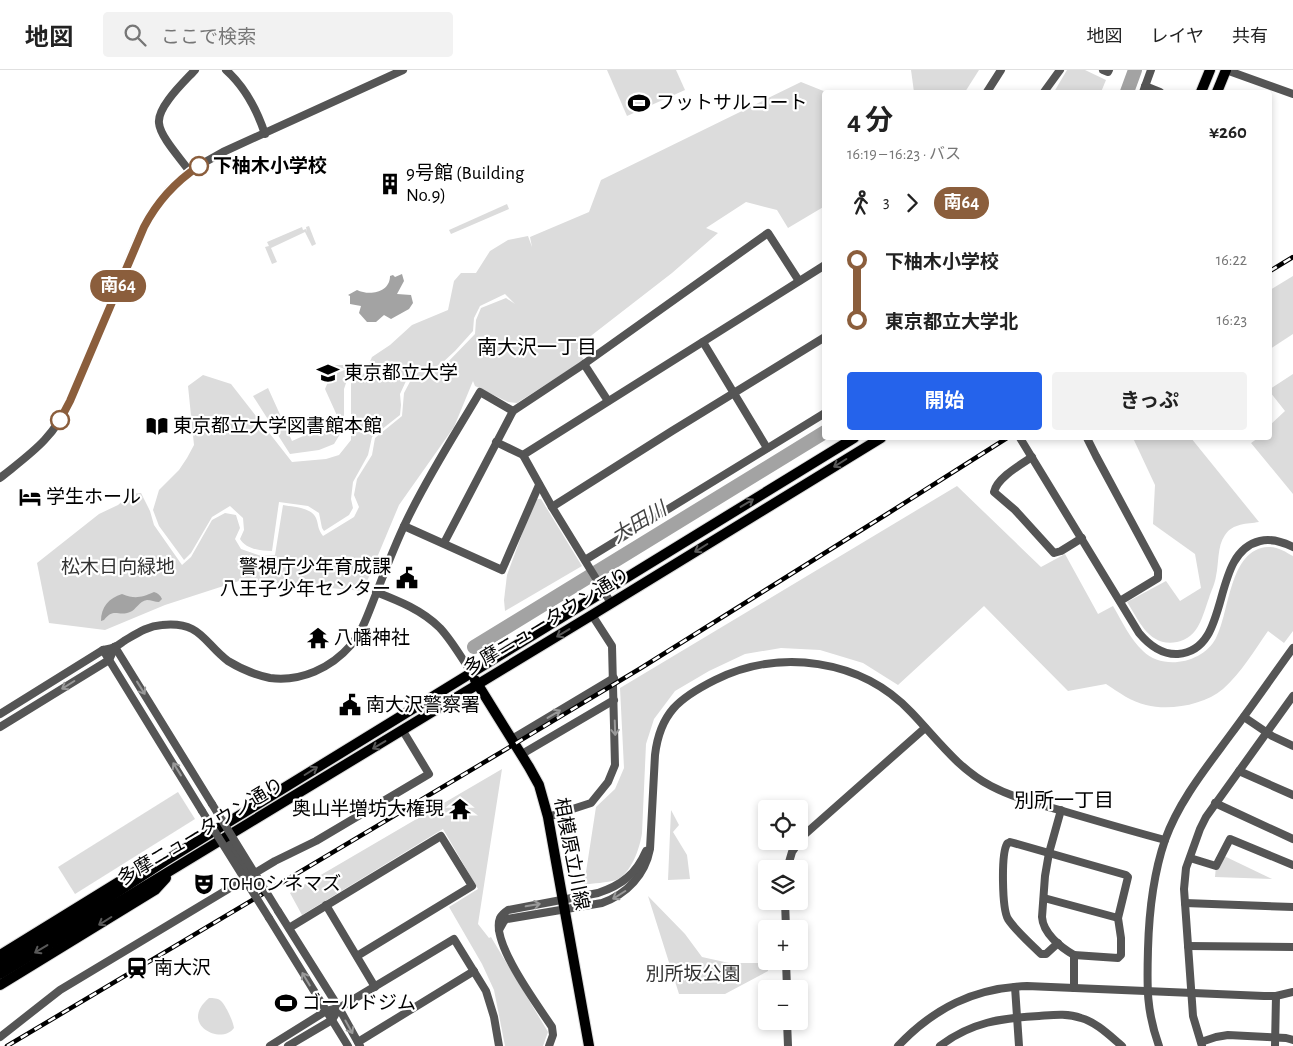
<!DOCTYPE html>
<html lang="ja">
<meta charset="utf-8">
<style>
body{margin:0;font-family:"Alegreya Sans","Noto Sans JP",sans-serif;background:#f2f2f2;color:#222;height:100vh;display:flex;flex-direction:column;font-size:19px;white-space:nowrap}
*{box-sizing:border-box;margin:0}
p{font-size:16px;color:#767676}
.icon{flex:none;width:28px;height:28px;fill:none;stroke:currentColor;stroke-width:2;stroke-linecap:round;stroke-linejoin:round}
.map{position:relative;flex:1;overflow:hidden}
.panel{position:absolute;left:822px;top:20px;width:450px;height:350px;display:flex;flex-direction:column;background:#fff;border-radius:5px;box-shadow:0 2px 8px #0003}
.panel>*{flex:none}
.badge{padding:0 10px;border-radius:16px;font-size:18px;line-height:32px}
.fabs{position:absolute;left:758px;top:730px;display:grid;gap:10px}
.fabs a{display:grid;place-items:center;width:50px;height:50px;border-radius:5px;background:#fff;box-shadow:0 2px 8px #0003;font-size:25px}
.map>.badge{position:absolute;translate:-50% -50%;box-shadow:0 0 0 2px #fff}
.legs{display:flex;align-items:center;gap:8px;height:55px;padding:0 25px;font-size:16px}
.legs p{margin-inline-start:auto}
.overview{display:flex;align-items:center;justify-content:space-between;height:85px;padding:0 25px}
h1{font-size:28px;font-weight:700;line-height:38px}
.cta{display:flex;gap:10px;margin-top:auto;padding:10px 25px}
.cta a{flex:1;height:58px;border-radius:5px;background:#2563eb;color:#fff;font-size:20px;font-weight:700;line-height:58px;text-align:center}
.cta a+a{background:#f2f2f2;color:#222}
ul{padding:0 25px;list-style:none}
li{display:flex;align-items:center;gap:18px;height:60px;font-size:19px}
li i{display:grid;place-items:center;width:8px;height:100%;margin:0 6px;background:currentColor}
li i::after{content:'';width:12px;height:12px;margin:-6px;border:4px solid;border-radius:50%;background:#fff}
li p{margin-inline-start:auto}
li:first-child i{background:linear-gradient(#0000 50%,currentColor 0)}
li:last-child i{background:linear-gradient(currentColor 50%,#0000 0)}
header{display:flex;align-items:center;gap:30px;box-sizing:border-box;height:70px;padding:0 25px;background:#fff;border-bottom:1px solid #e0e0e0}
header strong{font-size:24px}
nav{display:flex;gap:28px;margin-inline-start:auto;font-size:18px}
.search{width:350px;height:45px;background:#f2f2f2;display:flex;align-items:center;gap:12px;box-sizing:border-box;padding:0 18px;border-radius:5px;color:#767676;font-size:19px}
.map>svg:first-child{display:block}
</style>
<header>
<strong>地図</strong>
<div class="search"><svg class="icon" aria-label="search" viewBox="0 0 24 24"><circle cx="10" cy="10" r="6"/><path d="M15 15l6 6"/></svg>ここで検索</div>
<nav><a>地図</a><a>レイヤ</a><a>共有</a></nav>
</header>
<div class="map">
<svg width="1293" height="976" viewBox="0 0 1293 976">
<rect width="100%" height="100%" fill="#fff"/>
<g fill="#dcdcdc">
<polygon points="607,0 676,0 685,20 627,46"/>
<polygon points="911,0 979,0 965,22 914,22"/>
<polygon points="1067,0 1085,0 1106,10 1101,22 1054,22"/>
<path d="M801,12L826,22H825V136L788,158L777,140L746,132L706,158L718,163L672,203L592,265L577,280L584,290L517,333L508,332L475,316L473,311L454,357L399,435L363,521L242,510L165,535L105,560L49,553L37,493L99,444L118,435L131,424L141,423L150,441L154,455L182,495L191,487L212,450L225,443L236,445L240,458L235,469L241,479L261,486L275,485L283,435C293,437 311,437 316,448C319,455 317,458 323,466L354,447L359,437L354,425L357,409L372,385L375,368L402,346L404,323L413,306L419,302L433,300L445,295L475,264L476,250L481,238L506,228L515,234L505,224L480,236L474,248L473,261L455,281L441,294L430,299H416L406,311L400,324L401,335L400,345L372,367L368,385L353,412L351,429L353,438L349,445L324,461L322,458L319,443L308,436L279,432L272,481C260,481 246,479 240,469L244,460L243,448L230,436L212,447L191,483L184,490L159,456L153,440L159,420L179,400L187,388L194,375L188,316L203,305L231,314L292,392L326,389L339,385L351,370V314L353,308L365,303L372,287L390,275L412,255L448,240L454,211L461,203H476L490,181L508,170L528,166L532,177L530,167L589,142L601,110Z"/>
<polygon points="507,134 509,139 451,164 449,160"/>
<polygon points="309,156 316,174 312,176 305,162 271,178 277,192 272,194 265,177 269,176 267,172 302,157 303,160 306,159 307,162 306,157"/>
<polygon points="1293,206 1293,264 1270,279 1270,220"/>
<polygon points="335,295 348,295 355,299 348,307 344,319 344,346 342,361 334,374 319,380 290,384 253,326 268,318 292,371 339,350 325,319"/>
<polygon points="1293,304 1293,424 1251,373 1258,368 1270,368 1270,355 1285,341 1270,322 1270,319"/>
<path d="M1133,368H1191L1259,452C1247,454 1233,453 1225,465C1217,476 1219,494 1216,506C1215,514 1211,521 1209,528C1202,547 1199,567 1177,572C1149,577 1140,552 1127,532L1166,511L1180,531L1201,518L1195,484L1153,454L1155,415Z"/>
<path d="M957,416L1041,497L1065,484L1098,544L1113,536C1122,551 1130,569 1143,581C1163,601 1203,593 1216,568C1230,542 1229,479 1268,477C1277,476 1286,482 1293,486V561L1284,573L1268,561C1254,581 1241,603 1223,619C1204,635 1170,641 1146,635C1132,632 1118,622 1106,614L1068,621L984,536L898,615L863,593L820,580L781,578L745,584L709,601L675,621L654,649L646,674L642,763C640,778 631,804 616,810C607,813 593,813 584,815L596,737L615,719L624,698L620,618Z"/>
<polygon points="535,429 541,429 582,496 505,541 504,530 507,505"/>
<polygon points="502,699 478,854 489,868 491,867 548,962 543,976 505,976 494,920 482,894 449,837 478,819 443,759 302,845 290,823"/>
<polygon points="178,722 195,749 75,824 58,797"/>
<polygon points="671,740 679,755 673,762 687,785 690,809 668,810"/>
<polygon points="1222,785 1272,809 1215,807 1216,796"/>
<polygon points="648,826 685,864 702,887 729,893 768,893 768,901 725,924 679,924"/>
<path d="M209,928C213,928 218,928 221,931C226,936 233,951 234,958C221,976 178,954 209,928Z"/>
</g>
<g fill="#a3a3a3">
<path d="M402,204L404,211L397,224L411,225L413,233L409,239L391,249L384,245L376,252H367L359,243L361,236L350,234V226L348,225L357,220C369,226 390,223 390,206L393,205L395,207Z"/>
<path d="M154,522C158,523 160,525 162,529L159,532C155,532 151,530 147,530C139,531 136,540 130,542C118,547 114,537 104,550L101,551C101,537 109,528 122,524C135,529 140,528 154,522Z"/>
</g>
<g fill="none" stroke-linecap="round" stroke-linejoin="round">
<g stroke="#a3a3a3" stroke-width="14">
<polyline points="1127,22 1135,0"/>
<polyline points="474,577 825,362"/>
</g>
<g stroke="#dbdbdb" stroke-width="12">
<g id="major">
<polyline points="1201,22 1210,0"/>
<polyline points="1217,22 1226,0"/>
<polyline points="475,610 529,697 539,715 548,747 589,976"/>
<polyline points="0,885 138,800"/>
<polyline points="0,894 94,837 165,791 854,368"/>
<polyline points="0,904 592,545 881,368"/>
<polyline points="0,915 155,820 166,808"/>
</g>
</g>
<g stroke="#555" stroke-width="8">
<path d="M226,0C245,17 257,40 265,64"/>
<polyline points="1103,0 1108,2 1109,0"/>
<polyline points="1226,0 1293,24"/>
<polyline points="1145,16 1160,22"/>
<polyline points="987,22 1001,0"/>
<polyline points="1044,22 1060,0"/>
<polyline points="1143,22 1151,0"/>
<path d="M190,102C182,90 160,67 159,53C157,37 184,12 195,0"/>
<polyline points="703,272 767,378"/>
<polyline points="584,294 608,331"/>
<path d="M1020,368L1139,563C1149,575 1161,585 1178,584C1233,580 1209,483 1260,471C1272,468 1283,472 1293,477"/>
<polyline points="1087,368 1096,386 1158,501 1158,508 1120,531"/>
<polyline points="496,372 523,385 552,437 611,533"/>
<polyline points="523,385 825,195"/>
<path d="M1032,387C1020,395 997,408 994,422L1015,440L1054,483L1061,481L1082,468"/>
<path d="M0,408C31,383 53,369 70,331L139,166L150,145L169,120L190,102L207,91L223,82L403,0"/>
<polyline points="552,437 672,361 825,267"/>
<polyline points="404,456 502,500 539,415"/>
<polyline points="444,473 513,341 584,294 768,163 799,211"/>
<polyline points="585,490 825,343"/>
<path d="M376,522C399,531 422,540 440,558C452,571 461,587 471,602"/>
<polyline points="115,577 212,734"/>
<polyline points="103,580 202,741"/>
<path d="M0,644L103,580C107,579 111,579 114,577C118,576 121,573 124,571C136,564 147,556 162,555C201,551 203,572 228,591C241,599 256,605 270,608C301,612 331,598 351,575C363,561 369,541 376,524C385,501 394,477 405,454C426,409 454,366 480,322L513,341"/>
<polyline points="1244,647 1272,666 1293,676"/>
<polyline points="0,657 109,590 115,577"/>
<polyline points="512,669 614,608"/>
<polyline points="522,684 614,630"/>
<polyline points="1239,701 1293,725"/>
<polyline points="1215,733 1293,769"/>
<path d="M1061,740L1049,783L1045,806L1042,847C1043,863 1060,877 1074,885V918"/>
<polyline points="548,747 591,733 608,712 615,695 612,576 592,545"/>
<polyline points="227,768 250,806"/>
<polyline points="1190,788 1216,796 1230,769 1293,795"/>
<polyline points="787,799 792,782 804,765 925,658"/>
<polyline points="1044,828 1118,848"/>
<polyline points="785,831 786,859"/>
<polyline points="1185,833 1293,837"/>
<polyline points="326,835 375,917"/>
<polyline points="278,841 339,938 360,976"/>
<polyline points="269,848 348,976"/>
<polyline points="289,858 441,766 472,816 357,886"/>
<path d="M499,860L504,851L507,849L602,833C627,824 645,805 650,779L655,685C660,643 679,628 715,610C779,578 861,589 911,642C937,669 958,699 991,716C1014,728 1038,734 1063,741C1097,751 1131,761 1165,770"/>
<path d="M1058,873L1046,884H1041C1031,874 1015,860 1008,849C1002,839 1001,784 1007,774C1007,773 1009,773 1010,772L1126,805L1128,807L1118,848L1121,868V885L1118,888L1074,885"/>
<polyline points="1188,876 1293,877"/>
<polyline points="786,891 787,919"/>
<polyline points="1015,917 1019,976"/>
<polyline points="787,951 788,976"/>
<polyline points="0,967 60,920 275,791 316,771 429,704 403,661"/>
<polyline points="358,972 474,901"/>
<polyline points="1201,972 1216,967 1228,965 1286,968 1293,970"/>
<polyline points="270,976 326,941 339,938 454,869 486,921 494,947 499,976"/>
<polyline points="288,976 332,950 339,938"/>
<path d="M549,976L553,965L552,957C539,937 490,872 500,848C502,844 505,842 508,840L598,823C622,815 636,804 646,781"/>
<path d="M898,976C934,938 974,918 1027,916L1264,926H1276L1293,922"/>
<path d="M940,976C971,952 1002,948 1039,946C1053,945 1067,943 1081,948C1096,952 1110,966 1122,976"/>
<path d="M1159,976C1146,940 1147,916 1148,879C1149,842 1153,805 1165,770C1179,731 1206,698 1231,664C1252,636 1272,607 1293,578"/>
<polyline points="1202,976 1193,946 1184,819 1186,798 1200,759 1206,747 1293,626"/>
<polyline points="1275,976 1276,926"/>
</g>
<use href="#major" stroke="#000" stroke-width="10"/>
<g stroke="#000" stroke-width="4.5">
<g id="rail">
<polyline points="1270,201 1293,187"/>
<polyline points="7,976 488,690 641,598 887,444 1007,368"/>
</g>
</g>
<use href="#rail" stroke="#fff" stroke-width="2.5" stroke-dasharray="8" stroke-linecap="butt"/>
<g stroke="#555" stroke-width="8">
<polyline points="212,734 278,841"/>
<polyline points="202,741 269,848"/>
</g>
</g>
<defs><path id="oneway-shaft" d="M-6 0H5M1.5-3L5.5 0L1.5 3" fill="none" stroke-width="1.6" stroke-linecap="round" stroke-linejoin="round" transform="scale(1.25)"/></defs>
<g stroke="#595959">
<use href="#oneway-shaft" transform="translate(840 393) rotate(148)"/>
<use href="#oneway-shaft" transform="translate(747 433) rotate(-31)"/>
<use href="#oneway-shaft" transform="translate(701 478) rotate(148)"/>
<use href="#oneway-shaft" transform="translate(563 563) rotate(149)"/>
<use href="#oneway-shaft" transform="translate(379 675) rotate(149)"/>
<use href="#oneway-shaft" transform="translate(311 701) rotate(-32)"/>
<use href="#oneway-shaft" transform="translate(105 851) rotate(148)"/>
<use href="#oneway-shaft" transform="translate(41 879) rotate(149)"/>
</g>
<g stroke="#999">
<use href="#oneway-shaft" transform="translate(68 615) rotate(148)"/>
<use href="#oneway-shaft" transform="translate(141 618) rotate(58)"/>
<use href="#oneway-shaft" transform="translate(554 644) rotate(-31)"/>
<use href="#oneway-shaft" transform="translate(615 658) rotate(88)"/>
<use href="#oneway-shaft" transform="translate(177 699) rotate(-122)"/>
<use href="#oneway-shaft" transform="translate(619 825) rotate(148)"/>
<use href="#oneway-shaft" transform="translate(533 835) rotate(-10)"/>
<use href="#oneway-shaft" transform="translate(306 909) rotate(-121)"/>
<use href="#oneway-shaft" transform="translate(349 957) rotate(61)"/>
</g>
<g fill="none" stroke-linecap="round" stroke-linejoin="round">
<g stroke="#fff" stroke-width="11">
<path id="line-1" d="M60,350L70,331L144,157C157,132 175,112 199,96"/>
</g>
<use href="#line-1" stroke="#8b5e3c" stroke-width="8"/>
</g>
<defs>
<g id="stadium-bare" transform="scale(1.725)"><path d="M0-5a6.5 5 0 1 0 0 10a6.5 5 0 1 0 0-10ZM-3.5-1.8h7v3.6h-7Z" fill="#000" stroke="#fff" stroke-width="2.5" paint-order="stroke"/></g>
<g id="building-bare" transform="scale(1.725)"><path d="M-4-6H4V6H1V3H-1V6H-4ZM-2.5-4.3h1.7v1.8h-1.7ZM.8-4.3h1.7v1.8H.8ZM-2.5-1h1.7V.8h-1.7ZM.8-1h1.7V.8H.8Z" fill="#000" stroke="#fff" stroke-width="2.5" paint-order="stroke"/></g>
<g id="university-bare" transform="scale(1.725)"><path d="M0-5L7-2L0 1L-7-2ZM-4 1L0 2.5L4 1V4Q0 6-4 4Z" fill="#000" stroke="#fff" stroke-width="2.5" paint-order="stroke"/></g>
<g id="library-bare" transform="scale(1.725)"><path d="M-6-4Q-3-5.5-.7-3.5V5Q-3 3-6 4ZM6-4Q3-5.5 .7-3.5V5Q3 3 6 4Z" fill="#000" stroke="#fff" stroke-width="2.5" paint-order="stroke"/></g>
<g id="hotel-bare" transform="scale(1.725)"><path d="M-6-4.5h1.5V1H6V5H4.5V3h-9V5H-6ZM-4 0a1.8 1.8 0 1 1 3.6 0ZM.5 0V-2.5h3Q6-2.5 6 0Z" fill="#000" stroke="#fff" stroke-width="2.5" paint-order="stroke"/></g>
<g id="civic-bare" transform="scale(1.725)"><path d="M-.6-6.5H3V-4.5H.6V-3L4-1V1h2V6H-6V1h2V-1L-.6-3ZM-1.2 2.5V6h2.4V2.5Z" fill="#000" stroke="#fff" stroke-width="2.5" paint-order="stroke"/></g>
<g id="temple-bare" transform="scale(1.725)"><path d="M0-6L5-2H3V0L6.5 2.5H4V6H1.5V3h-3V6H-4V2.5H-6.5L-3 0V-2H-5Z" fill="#000" stroke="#fff" stroke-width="2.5" paint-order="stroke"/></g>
<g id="theatre-bare" transform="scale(1.725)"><path d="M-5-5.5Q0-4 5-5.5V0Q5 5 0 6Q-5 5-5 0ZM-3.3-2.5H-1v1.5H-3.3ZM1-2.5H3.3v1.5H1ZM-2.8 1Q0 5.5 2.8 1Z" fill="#000" stroke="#fff" stroke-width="2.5" paint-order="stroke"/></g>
<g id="station-bare" transform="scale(1.725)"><path d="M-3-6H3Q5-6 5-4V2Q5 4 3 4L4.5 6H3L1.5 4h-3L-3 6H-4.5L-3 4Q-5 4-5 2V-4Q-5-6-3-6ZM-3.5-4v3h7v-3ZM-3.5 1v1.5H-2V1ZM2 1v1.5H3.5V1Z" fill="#000" stroke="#fff" stroke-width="2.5" paint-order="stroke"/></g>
</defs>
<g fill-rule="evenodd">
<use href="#stadium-bare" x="639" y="33"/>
<use href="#building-bare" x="390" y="114"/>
<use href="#university-bare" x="328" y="303"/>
<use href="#library-bare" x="157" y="356"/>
<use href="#hotel-bare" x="30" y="427"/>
<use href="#civic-bare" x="407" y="508"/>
<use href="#temple-bare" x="318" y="568"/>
<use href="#civic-bare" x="350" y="635"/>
<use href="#temple-bare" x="460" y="739"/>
<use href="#theatre-bare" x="204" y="814"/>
<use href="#station-bare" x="137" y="898"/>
<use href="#stadium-bare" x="286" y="933"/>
</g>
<g fill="#fff" stroke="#8b5e3c" stroke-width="2.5">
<circle cx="199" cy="96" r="9"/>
<circle cx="60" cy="350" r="9"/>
</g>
<g text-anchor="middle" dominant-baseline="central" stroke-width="4.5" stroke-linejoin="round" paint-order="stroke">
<g font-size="19" fill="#000" stroke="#fff" text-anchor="start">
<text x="656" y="33">フットサルコート</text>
<text x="406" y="103">9号館 (Building<tspan x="406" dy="22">No.9)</tspan></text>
<text x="344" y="303">東京都立大学</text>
<text x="173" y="356">東京都立大学図書館本館</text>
<text x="46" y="427">学生ホール</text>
<text x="391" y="497" text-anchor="end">警視庁少年育成課<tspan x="391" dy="22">八王子少年センター</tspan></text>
<text x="334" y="568">八幡神社</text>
<text x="366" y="635">南大沢警察署</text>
<text x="444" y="739" text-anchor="end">奥山半増坊大権現</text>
<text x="220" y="814">TOHOシネマズ</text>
<text x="154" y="898">南大沢</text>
<text x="302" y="933">ゴールドジム</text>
</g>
<g font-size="19" font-weight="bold" fill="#000" stroke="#fff" text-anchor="start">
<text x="213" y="96">下柚木小学校</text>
</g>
<g font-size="19" fill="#333" stroke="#fff">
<text x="118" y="497">松木日向緑地</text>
<text x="693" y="904">別所坂公園</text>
</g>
<g font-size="19" fill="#000" stroke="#fff">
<text transform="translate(547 552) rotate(-31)">多摩ニュータウン通り</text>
<text transform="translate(201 762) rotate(-31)">多摩ニュータウン通り</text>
<text transform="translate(571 784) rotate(79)">相模原立川線</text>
</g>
<g font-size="20" fill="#000" stroke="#fff">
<text x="537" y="278">南大沢一丁目</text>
<text x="1064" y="731">別所一丁目</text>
</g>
<g font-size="20" font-style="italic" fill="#444" stroke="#fff">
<text transform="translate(639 453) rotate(-31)">大田川</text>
</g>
</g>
</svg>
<div class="fabs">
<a><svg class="icon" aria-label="locate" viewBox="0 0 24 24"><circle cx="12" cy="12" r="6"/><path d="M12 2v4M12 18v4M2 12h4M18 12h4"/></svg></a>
<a><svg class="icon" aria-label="layers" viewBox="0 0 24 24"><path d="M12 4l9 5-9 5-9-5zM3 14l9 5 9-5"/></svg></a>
<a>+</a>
<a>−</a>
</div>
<b class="badge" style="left:118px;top:216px;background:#8b5e3c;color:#fff">南64</b>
<section class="panel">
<div class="overview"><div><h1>4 分</h1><p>16:19 – 16:23 · バス</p></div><b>¥260</b></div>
<div class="legs"><svg class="icon" aria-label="walk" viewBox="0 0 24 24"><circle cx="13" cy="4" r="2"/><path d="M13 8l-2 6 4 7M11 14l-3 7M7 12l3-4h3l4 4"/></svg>3<svg class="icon" aria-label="forward" viewBox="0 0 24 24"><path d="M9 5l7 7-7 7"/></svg><b class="badge" style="background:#8b5e3c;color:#fff">南64</b></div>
<ul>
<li><i style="color:#8b5e3c"></i><b>下柚木小学校</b><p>16:22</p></li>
<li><i style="color:#8b5e3c"></i><b>東京都立大学北</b><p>16:23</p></li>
</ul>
<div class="cta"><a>開始</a><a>きっぷ</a></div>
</section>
</div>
